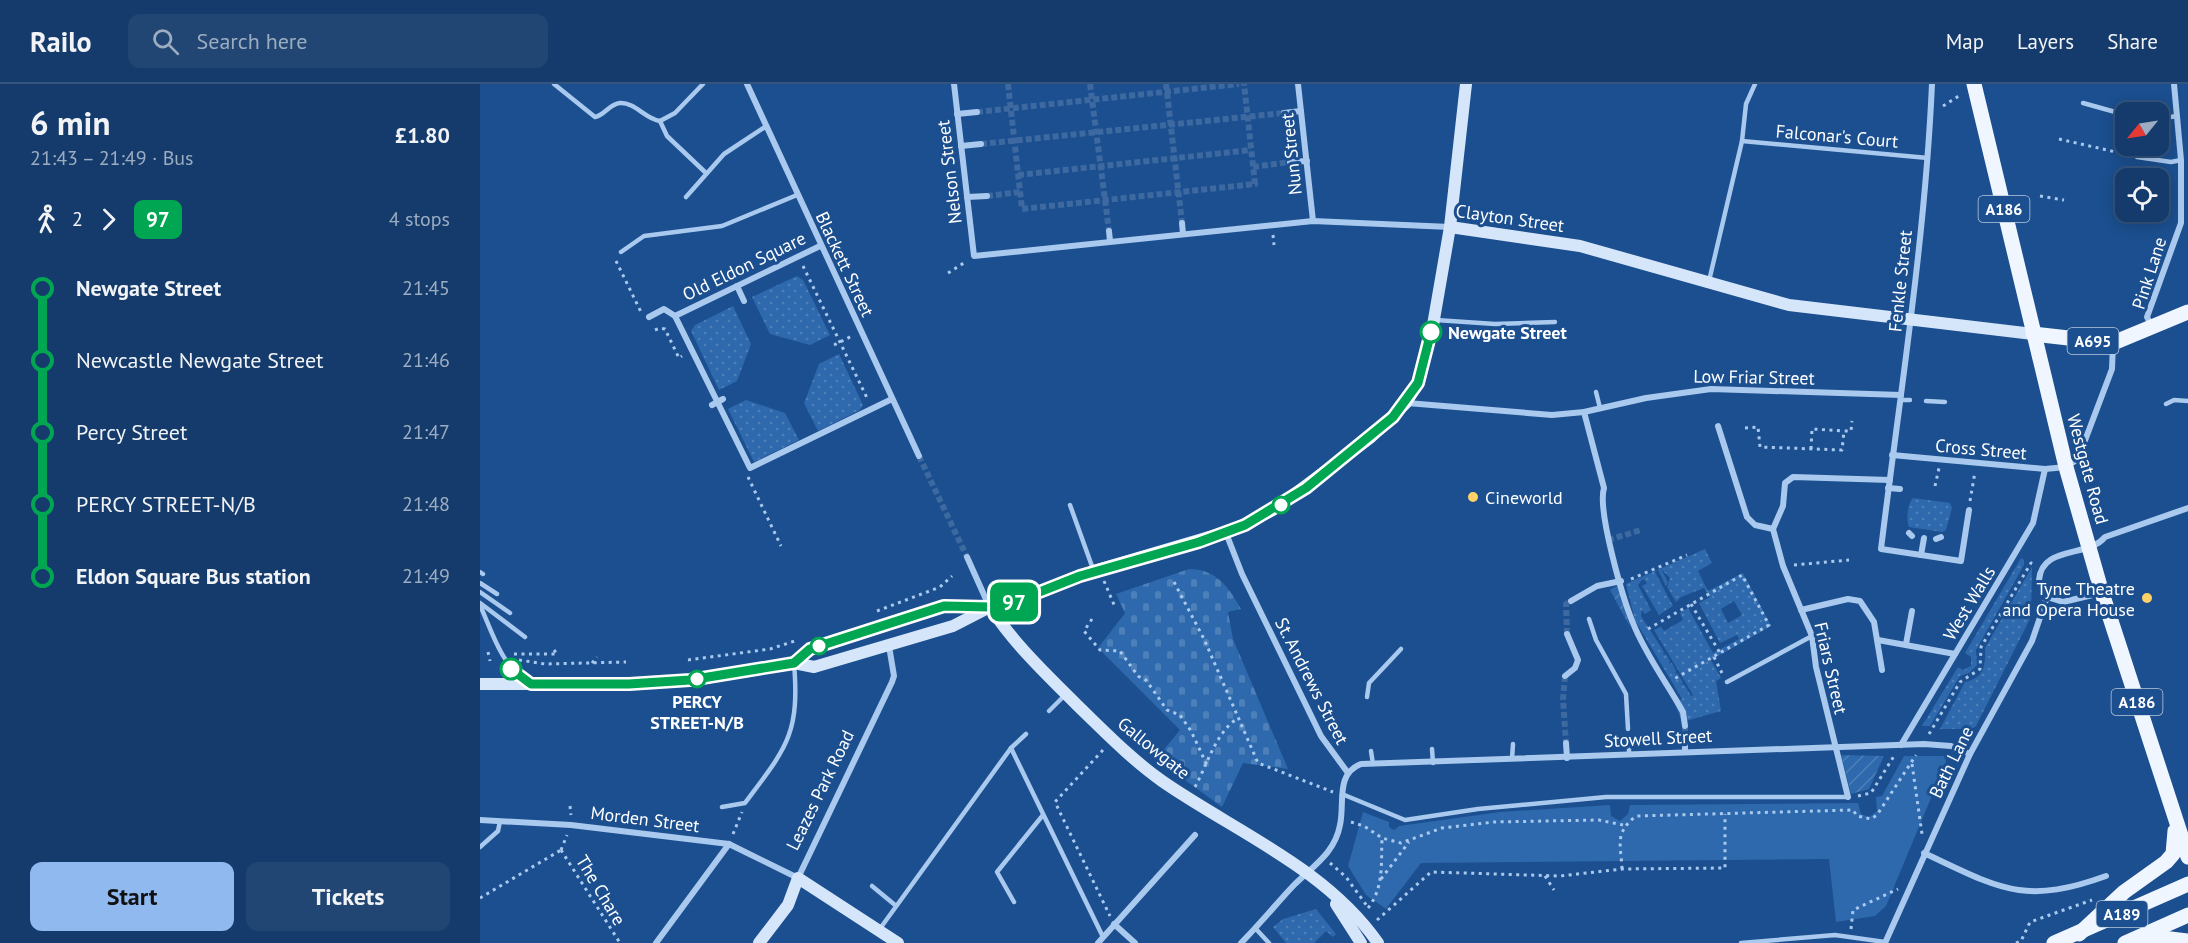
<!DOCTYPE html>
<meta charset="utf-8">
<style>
body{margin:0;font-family:"PT Sans",sans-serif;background:#214673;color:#f1f3f6;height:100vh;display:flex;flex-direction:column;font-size:22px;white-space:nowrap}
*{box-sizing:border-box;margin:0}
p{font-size:20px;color:#9dadc1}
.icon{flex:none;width:33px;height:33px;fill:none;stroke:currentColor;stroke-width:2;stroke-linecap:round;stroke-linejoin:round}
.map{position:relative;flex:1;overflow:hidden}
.panel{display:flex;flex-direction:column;background:#143b6b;width:480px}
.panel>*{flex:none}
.badge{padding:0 12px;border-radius:9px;font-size:21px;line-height:39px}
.needle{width:39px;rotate:240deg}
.fabs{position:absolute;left:1635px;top:18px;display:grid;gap:12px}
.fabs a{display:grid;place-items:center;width:54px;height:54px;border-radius:12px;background:#143b6b;box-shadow:0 3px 15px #0003,0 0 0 2px #33557e;font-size:30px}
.map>.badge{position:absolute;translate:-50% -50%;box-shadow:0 0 0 3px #fff}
.legs{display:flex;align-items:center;gap:9px;height:66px;padding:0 30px;font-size:20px}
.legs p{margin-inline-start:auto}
.headline{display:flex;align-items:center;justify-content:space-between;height:102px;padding:0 30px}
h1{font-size:33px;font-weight:700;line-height:45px}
.cta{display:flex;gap:12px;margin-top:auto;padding:12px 30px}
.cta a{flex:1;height:69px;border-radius:12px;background:#90b9f0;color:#111;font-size:24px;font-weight:700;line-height:69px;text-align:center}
.cta a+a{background:#214673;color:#f1f3f6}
ul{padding:0 30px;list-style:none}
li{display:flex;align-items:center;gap:21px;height:72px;font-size:22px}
li i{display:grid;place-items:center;width:9px;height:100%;margin:0 8px;background:currentColor}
li i::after{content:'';width:15px;height:15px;margin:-8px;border:4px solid;border-radius:50%;background:#143b6b}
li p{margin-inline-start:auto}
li:first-child i{background:linear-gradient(#0000 50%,currentColor 0)}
li:last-child i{background:linear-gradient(currentColor 50%,#0000 0)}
header{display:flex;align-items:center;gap:36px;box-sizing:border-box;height:84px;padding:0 30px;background:#143b6b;border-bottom:2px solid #33557e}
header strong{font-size:28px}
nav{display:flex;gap:33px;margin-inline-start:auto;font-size:21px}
.search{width:420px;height:54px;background:#214673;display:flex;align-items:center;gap:15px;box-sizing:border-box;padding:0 21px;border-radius:12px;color:#9dadc1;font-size:22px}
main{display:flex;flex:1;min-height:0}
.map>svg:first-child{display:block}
</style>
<header>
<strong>Railo</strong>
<div class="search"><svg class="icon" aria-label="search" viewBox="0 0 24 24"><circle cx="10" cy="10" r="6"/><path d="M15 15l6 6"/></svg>Search here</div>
<nav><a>Map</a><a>Layers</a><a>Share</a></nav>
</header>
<main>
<section class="panel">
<div class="headline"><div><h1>6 min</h1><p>21:43 – 21:49 · Bus</p></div><b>£1.80</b></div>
<div class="legs"><svg class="icon" aria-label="walk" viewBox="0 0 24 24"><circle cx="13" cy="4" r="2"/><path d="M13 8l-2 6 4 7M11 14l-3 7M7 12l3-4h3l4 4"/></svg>2<svg class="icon" aria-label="forward" viewBox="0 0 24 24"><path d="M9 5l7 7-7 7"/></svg><b class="badge" style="background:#00a651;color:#fff">97</b><p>4 stops</p></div>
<ul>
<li><i style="color:#00a651"></i><b>Newgate Street</b><p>21:45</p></li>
<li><i style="color:#00a651"></i><span>Newcastle Newgate Street</span><p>21:46</p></li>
<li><i style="color:#00a651"></i><span>Percy Street</span><p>21:47</p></li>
<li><i style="color:#00a651"></i><span>PERCY STREET-N/B</span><p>21:48</p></li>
<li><i style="color:#00a651"></i><b>Eldon Square Bus station</b><p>21:49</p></li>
</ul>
<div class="cta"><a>Start</a><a>Tickets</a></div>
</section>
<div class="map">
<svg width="1708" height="859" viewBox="0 0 1708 859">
<defs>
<pattern id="grass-dots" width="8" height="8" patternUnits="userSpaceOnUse" patternTransform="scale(1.5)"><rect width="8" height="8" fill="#2e69ad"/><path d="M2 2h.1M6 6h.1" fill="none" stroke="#4d80b9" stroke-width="1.8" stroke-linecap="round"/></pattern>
<pattern id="cemetery-stones" width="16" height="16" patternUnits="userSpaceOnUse" patternTransform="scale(1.5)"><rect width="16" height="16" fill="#2e69ad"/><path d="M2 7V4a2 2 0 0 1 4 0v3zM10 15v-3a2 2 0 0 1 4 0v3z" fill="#4d80b9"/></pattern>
<pattern id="garden-furrows" width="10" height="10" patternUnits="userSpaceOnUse" patternTransform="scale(1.5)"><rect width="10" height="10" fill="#2e69ad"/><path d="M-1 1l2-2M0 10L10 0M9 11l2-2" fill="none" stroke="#4d80b9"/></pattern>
</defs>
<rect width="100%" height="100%" fill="#1b4f8f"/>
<g fill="url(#grass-dots)" fill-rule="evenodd">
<polygon points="317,192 323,196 350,251 330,261 290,250 272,213"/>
<polygon points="253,222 271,260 257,297 239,306 211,247 215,241"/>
<polygon points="359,270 383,321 380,326 338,347 324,319 339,280"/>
<polygon points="266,316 305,329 319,356 274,378 248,325"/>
<path d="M1433,414L1470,419L1472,424L1466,446L1462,448L1429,443C1426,436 1427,420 1433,414Z"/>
<path d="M1225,465L1232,479L1218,487L1228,507L1263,489L1291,542L1231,576L1241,594L1236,597L1241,627L1202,638L1195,620L1202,615L1155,536L1146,500ZM1181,485L1190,494L1187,503L1196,518L1201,513L1224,504L1230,513L1219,519L1240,559L1257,551L1259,555L1233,569L1208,524L1200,529L1203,536L1184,547L1181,543L1174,546L1213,611L1211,612L1204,600L1201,601L1203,598L1197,589L1195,590L1196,587L1192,579L1189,580L1190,577L1186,570L1183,571L1184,568L1161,532L1162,526L1165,530L1171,526L1158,501L1163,495L1167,499L1162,502L1179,531L1193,522L1175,488L1178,486L1186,502L1188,498ZM1254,517L1262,531L1248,539L1241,525Z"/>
<polygon points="1541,474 1544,476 1544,481 1496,566 1497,581 1489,589 1480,592 1450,642 1442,642 1478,583 1483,586 1491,582 1491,573 1485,569"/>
<path d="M1552,483L1551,533L1496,642L1492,645H1460L1485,598C1504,594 1506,581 1505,564Z"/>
<polygon points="836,825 856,850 853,853 846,847 834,859 806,859 793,843 803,835"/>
</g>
<path fill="url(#cemetery-stones)" d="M709,485C736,485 749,503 761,525L748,528L753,555L808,685L763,679L742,723L676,675L700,646L618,564L645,529L636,510Z"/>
<polygon fill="#2e69ad" points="1424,672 1465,672 1466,678 1406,822 1395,832 1356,838 1349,775 941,779 906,825 886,811 868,782 883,728 909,738 909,743 914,746 919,742 1020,728 1130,721 1131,732 1140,737 1148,730 1150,721 1378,719 1381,730 1389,733 1397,727 1396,713 1402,712"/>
<g fill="url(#garden-furrows)">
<polygon points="1138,501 1150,543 1130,506"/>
<polygon points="1361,671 1404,672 1389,705 1371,710"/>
</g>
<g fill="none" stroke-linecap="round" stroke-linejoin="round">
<g stroke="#3d69a0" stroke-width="6" stroke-dasharray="6 3" stroke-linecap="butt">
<polyline points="528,0 542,125 775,100 764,0"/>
<polyline points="610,0 629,147"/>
<polyline points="686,0 702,139"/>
<polyline points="497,28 759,0"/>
<polyline points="501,60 804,29"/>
<polyline points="773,83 810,78"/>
<polyline points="538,91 771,66"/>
<polyline points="507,112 540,108"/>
<polyline points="439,372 487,473"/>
<polyline points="1128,456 1161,446"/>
<polyline points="1087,550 1086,520 1091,517"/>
<polyline points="1085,592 1083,615 1086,659"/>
<polyline points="1205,642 1205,657"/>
</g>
<polyline stroke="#3d69a0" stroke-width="12" stroke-dasharray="12 6" stroke-linecap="butt" points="149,600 210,596"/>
<g stroke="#a9c9ee" stroke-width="3" stroke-dasharray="3 4.5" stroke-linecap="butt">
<polyline points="1463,22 1482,10"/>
<polyline points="1579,55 1649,71"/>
<polyline points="1560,112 1584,116"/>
<polyline points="793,151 794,161"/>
<polyline points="136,177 161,228"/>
<polyline points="323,182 388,316"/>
<polyline points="468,189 487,177"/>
<polyline points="175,246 180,244 185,245 199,274 202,272"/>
<polyline points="354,261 372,252"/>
<polyline points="1265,344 1278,343 1280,363 1362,366 1364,347 1371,347 1372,337"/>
<polyline points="1331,365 1332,345 1364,347"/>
<polyline points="268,393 301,462"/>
<polyline points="1455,402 1459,384"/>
<polyline points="1490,417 1495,388"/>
<polyline points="1314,481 1369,476"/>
<polyline points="1151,495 1207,471"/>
<polyline points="624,497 635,523"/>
<polyline points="694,498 724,555 778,679 853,708"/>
<polyline points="1211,520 1240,569"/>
<polyline points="397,527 460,503 472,492"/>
<polyline points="612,535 604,547 620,566 640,567 658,592 666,596 687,626 700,631 711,647 727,681"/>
<polyline points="1168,545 1262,491 1289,541 1194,595"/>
<polyline points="8,568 10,577"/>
<polyline points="34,570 77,570 74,566"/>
<polyline points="1234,573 1242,589"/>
<polyline points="39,576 65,580 146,578"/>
<polyline points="208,576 290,565 318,556"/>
<polyline points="112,579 117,573"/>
<polyline points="1449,650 1480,598 1500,585 1501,563 1551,479 1554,480"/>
<polyline points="623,666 575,718 630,832"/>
<polyline points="1432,680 1442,750"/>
<path d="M715,703C727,681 736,648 758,634"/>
<polyline points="1378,712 1391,709 1414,672"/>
<polyline points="90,722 91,731"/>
<polyline points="871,738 884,742 902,754 921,759 962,744 1014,738 1119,736 1143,741"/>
<polyline points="253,750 262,728"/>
<polyline points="81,766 140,859"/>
<polyline points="81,766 87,751"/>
<polyline points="850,779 866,793 887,822"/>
<path d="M1142,785C1141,761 1134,749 1156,732L1373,726L1377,732L1391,735L1397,731L1436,671"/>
<polyline points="1065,792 1074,806"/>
<polyline points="901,795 929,758"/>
<polyline points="0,814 81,766"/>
<path d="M888,824C904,804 901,779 902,754"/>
<polyline points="897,836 951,788 1080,792 1142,785 1245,784 1245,730"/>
<polyline points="1371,845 1373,826 1418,805"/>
<polyline points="1536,859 1541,857 1550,838 1612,816"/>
</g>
<g stroke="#a9c9ee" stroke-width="4.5">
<path d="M74,0L115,33C125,31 129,20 140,19C155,18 165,35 180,37"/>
<polyline points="1603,19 1646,31"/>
<polyline points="1678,35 1697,32"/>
<polyline points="180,37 187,52 226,89"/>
<polyline points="180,37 195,29 223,0"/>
<polyline points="1262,57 1448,74"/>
<polyline points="1657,73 1691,78 1701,76"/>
<polyline points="206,113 244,70 285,43"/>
<polyline points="141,168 164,152 242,142 317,111"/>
<polyline points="1229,197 1262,57 1266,20 1275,0"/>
<polyline points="956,236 1015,240 1075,238"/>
<polyline points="1116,308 1120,324"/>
<polyline points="1421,316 1430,316"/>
<polyline points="1446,317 1465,318"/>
<polyline points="1686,320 1694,316 1708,317"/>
<polyline points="590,421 613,485"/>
<polyline points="0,488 3,490"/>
<polyline points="0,499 17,510"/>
<polyline points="0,508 30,529"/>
<polyline points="0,519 45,553"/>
<path d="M0,521C12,548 21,580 46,597"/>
<polyline points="1109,535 1116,556 1146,610 1148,645"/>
<polyline points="1247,598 1332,552"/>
<polyline points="887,613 889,599 921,565"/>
<polyline points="569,627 586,610"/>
<polyline points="1149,660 1149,670"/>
<polyline points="531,664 623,853"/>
<polyline points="952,665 953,679"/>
<polyline points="891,667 893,680"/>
<polyline points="1032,675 1033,660"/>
<polyline points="862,710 925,736 998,725 1126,713 1368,713"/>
<path d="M242,723L265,719C306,664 320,651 314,579"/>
<polyline points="0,763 18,747 20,737"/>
<polyline points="392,802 415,821"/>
<polyline points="534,818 517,788 563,731"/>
<polyline points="776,845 789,859"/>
<polyline points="399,846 531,664 546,650"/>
<polyline points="1261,859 1355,851 1405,858"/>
</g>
<g stroke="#a9c9ee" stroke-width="6">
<polyline points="267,0 439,372"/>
<polyline points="474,0 494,172 833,137 970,143"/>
<polyline points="818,0 833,137"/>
<path d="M1452,0C1445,156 1420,310 1401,465L1481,477L1489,426"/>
<polyline points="804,29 821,27"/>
<polyline points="477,30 497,28"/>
<polyline points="481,62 501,60"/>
<polyline points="810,78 827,77"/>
<polyline points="487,113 507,112"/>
<polyline points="702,139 703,150"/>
<polyline points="629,147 630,157"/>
<polyline points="257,202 264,217"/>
<polyline points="195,232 270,384 412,315"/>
<polyline points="169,233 184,225 195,232 340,162"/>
<polyline points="1672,243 1667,233 1701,139 1701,76 1694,0"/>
<polyline points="927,319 1072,331 1104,328 1166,314 1231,305 1421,311"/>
<polyline points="232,321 243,315"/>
<path d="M1104,328L1124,404C1117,426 1143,515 1153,539C1165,570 1187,599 1203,628L1205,642"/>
<polyline points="1238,342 1267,433 1275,441 1293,445"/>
<polyline points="1412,371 1565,385 1586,383 1598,375 1632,285 1633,259"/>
<polyline points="1408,404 1420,405"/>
<polyline points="746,449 762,490 841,652 868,689"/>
<polyline points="1429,449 1432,452"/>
<polyline points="1456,455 1461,453"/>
<polyline points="1441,471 1444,454"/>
<polyline points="487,473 509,522"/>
<polyline points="1567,513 1583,518 1621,509"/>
<polyline points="1091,517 1117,502 1141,497"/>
<polyline points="1321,526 1368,515 1380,517 1394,538 1402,586"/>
<polyline points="1398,556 1475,570"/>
<polyline points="1426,560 1432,527"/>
<polyline points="1085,592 1095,584 1098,576 1087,550"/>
<polyline points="1086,659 1087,674"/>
<polyline points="1421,661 1553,439 1565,385"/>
<polyline points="1205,668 1205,657"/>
<polyline points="1368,713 1336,583 1332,552 1303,482 1293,445 1303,422 1305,399 1313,393 1410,396"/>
<polyline points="0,736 91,741 249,760 318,794 412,598 414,592 409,562"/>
<path d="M1444,769C1519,804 1543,822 1626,792"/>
<polyline points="634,840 655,859"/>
<polyline points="176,859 249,760"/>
<polyline points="618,859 715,751"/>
<path d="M761,859C780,840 796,820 814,801C833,782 855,769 860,741C865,719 855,690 881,680L1444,660L1471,662L1490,670"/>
<path d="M1405,859L1490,670L1552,557L1567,513L1559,496C1562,461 1608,474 1625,453L1708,424"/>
</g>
<g stroke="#d6e6fa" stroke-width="12">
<polyline points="970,143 1100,162 1309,221 1553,250"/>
<path d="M510,523C534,560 566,590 597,621C624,647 651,675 682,697C754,747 846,784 898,859"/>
<polyline points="314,579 330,565 464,522 510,523 534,518 614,487 753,446 793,426 890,354 926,319 938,299 953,241 970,143 986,0"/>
<polyline points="210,596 314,579 334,583 473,542 510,523"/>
<polyline points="0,600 149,600"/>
<polyline points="856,820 881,859"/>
<polyline points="279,859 308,821 318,794 418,859"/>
</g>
<g stroke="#f0f6ff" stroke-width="15">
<polyline points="1494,0 1586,383 1622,509 1708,773"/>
<polyline points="1553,250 1633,259 1708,228"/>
<polyline points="1599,850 1644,808 1686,778 1693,770 1695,747"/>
<polyline points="1666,852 1708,857"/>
<polyline points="1574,859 1708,800"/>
<polyline points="1645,859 1708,831"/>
</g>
</g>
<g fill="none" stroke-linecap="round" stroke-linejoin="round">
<g stroke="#fff" stroke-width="14">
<polyline id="line-1" points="31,585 51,600 149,600 210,596 314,579 330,565 464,522 510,523 534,518 600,492 719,458 765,441 826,404 913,333 938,299 951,248"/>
</g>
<use href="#line-1" stroke="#00a651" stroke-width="9"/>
</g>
<g fill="#fff" stroke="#00a651" stroke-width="3">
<circle cx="951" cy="248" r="10"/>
<circle cx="801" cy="421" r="8"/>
<circle cx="339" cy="562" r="8"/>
<circle cx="31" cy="585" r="10"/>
<circle cx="217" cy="595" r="8"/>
</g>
<g fill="#ffd166" stroke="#1b4f8f" stroke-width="2">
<circle cx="993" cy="413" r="6"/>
<circle cx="1667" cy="514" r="6"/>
</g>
<g text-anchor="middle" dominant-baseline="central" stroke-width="6" stroke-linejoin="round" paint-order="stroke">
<g fill="#1b4f8f" stroke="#bbcadd" stroke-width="1.5">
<rect x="1498.5" y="112" width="51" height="26" rx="4.5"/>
<rect x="1587.5" y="244" width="51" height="26" rx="4.5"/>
<rect x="1631.5" y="605" width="51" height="26" rx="4.5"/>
<rect x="1616.5" y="817" width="51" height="26" rx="4.5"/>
</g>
<g font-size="16" font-weight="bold" fill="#fff">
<text x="1524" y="125">A186</text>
<text x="1613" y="257">A695</text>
<text x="1657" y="618">A186</text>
<text x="1642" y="830">A189</text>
</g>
<g font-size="18" fill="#fff" stroke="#1b4f8f">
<text transform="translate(1357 52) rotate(5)">Falconar's Court</text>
<text transform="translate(811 70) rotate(-96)">Nun Street</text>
<text transform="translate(469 88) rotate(-97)">Nelson Street</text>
<text transform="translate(1030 134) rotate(8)">Clayton Street</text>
<text transform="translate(365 180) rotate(65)">Blackett Street</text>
<text transform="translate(264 182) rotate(-26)">Old Eldon Square</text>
<text transform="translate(1669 189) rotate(-72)">Pink Lane</text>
<text transform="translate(1420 197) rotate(-84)">Fenkle Street</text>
<text transform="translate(1274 293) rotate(1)">Low Friar Street</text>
<text transform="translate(1501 365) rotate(5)">Cross Street</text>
<text transform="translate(1608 385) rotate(75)">Westgate Road</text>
<text transform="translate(1489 519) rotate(-59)">West Walls</text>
<text transform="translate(1351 584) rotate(77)">Friars Street</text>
<text transform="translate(832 597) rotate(63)">St. Andrews Street</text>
<text transform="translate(1178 654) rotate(-3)">Stowell Street</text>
<text transform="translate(674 664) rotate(39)">Gallowgate</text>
<text transform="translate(1471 678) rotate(-64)">Bath Lane</text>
<text transform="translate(340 706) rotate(-64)">Leazes Park Road</text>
<text transform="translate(165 735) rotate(7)">Morden Street</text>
<text transform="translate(121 806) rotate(59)">The Chare</text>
</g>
<g font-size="18" font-weight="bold" fill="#fff" stroke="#1b4f8f" text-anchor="start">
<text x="968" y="248">Newgate Street</text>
<text x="217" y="617" text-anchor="middle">PERCY<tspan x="217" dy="21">STREET-N/B</tspan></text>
</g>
<g font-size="18" fill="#fff" stroke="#1b4f8f" text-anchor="start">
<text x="1005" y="413">Cineworld</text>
<text x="1655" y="504" text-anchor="end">Tyne Theatre<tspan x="1655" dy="21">and Opera House</tspan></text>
</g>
</g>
</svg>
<div class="fabs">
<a><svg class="needle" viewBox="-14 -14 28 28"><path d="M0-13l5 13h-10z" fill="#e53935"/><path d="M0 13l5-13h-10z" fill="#9dadc1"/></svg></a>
<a><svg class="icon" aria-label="locate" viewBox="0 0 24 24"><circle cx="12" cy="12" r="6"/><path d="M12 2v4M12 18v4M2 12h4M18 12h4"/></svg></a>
</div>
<b class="badge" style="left:534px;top:518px;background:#00a651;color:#fff">97</b>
</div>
</main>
